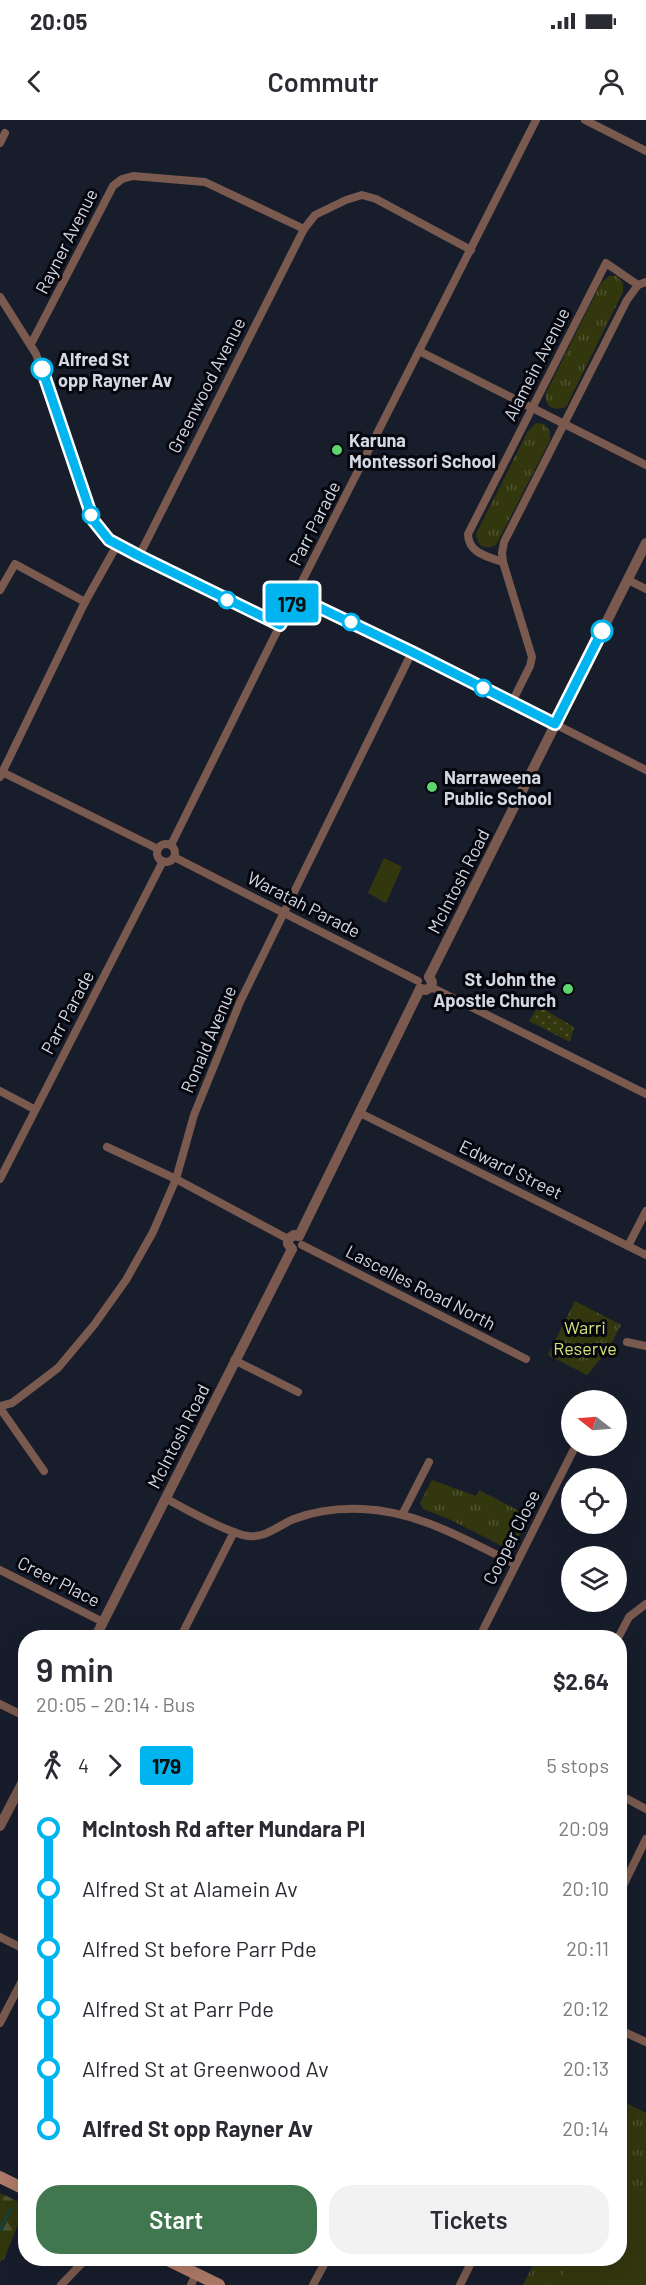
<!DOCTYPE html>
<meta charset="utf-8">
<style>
body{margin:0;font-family:Barlow,sans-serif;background:#f2f2f3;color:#2b2b33;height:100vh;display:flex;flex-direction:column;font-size:22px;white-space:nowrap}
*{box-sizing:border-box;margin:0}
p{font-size:20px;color:#7c7c81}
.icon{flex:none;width:33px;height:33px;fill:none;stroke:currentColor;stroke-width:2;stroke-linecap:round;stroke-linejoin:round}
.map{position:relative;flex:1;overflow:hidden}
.panel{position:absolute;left:18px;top:1510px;width:609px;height:636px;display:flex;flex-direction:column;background:#fff;border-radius:24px;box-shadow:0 6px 24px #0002}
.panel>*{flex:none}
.badge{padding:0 12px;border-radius:4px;font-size:21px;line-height:39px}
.needle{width:39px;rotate:287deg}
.fabs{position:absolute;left:561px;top:1270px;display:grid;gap:12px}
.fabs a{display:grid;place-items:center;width:66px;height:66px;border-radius:50%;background:#fff;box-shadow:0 6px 24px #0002;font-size:30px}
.map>.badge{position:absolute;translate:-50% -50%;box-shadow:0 0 0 3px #fff}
.legs{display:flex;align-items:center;gap:9px;height:66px;padding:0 18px;font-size:20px}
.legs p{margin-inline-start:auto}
.head{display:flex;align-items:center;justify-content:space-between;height:102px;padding:0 18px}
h1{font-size:33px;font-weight:600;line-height:45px}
.button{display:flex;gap:12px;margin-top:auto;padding:12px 18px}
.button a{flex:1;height:69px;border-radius:24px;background:#41774e;color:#fff;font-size:24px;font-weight:600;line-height:69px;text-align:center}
.button a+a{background:#f2f2f3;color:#2b2b33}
ul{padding:0 18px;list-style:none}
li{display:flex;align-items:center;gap:21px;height:60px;font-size:22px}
li i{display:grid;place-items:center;width:9px;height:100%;margin:0 8px;background:currentColor}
li i::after{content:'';width:15px;height:15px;margin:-8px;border:4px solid;border-radius:50%;background:#fff}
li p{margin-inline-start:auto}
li:first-child i{background:linear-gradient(#0000 50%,currentColor 0)}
li:last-child i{background:linear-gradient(currentColor 50%,#0000 0)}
.status{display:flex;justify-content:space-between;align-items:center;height:42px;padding:0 30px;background:#fff;direction:ltr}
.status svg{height:16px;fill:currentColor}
header{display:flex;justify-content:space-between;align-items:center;height:78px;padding:0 18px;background:#fff;font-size:27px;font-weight:600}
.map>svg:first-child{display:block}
</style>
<div class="status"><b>20:05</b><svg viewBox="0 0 49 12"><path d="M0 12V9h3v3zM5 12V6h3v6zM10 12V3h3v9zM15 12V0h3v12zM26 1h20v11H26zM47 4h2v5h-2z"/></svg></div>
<header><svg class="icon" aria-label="back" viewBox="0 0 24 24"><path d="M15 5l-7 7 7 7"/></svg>Commutr<svg class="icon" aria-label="person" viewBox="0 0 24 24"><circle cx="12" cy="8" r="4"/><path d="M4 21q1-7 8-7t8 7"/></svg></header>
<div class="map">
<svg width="646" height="2165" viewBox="0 0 646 2165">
<defs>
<pattern id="grass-dots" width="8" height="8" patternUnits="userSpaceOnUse" patternTransform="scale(1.5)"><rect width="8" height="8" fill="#33370e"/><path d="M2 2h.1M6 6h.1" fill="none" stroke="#505331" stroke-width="1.8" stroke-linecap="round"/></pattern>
<pattern id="forest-firs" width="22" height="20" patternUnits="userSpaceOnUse" patternTransform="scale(1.5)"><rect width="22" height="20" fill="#33370e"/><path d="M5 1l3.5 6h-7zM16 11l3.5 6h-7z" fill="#505331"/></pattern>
<pattern id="park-tufts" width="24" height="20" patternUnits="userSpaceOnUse" patternTransform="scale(1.5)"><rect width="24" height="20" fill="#33370e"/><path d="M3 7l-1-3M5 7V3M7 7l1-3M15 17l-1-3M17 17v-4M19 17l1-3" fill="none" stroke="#505331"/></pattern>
</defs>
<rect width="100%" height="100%" fill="#181d2c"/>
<polygon fill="url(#grass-dots)" points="536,890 545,890 574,907 570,922 529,901"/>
<polygon fill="url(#forest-firs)" points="0,2073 26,2085 4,2139 0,2142"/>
<g fill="url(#park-tufts)">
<path d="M609,156H617L623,163V172L566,287C553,291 547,288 545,275L601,163Z"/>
<path d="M536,303L544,304L550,311V320L496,425C484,430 478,427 476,414L528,311Z"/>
<polygon points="575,1181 621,1205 608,1230 587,1255 548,1235"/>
<polygon points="432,1360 476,1376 479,1370 529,1396 515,1424 504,1427 451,1400 423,1389 420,1383"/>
<polygon points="620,1980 646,1993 646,2165 523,2165 536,2139 620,2139"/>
</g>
<g fill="#33370e">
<polygon points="384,738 402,747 386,783 368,773"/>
<polygon points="620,2071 646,2081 646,2165 559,2165 569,2139 620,2139"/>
</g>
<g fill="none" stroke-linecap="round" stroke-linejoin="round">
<polyline stroke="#094554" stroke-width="2" points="0,2110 11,2088"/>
<g stroke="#7a5a4e" stroke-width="8">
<polyline points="585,0 646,31"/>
<polyline points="0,23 5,13"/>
<polyline points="0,177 36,234 93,400 109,420 139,436 280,505"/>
<polyline points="31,224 113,66 122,59 133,56 205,62 304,109"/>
<polyline points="419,231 646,345"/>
<polyline points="139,436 304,109 315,95 346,80 362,75 376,79 471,130"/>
<polyline points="503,442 502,433 504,422 627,180 638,165 646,162"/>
<polyline points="628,460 646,469"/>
<polyline points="0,470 15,444 85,482"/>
<polyline points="295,476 412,532 646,650"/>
<path d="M512,582L530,546L532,537L503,442C488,437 468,433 468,414L606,143L638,165"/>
<polyline points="2,652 158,729"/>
<polyline points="0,657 85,482 117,425"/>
<circle cx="166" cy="733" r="9"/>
<polyline points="171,725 286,493 536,0"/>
<polyline points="174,737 418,861"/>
<polyline points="431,867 646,974"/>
<polyline points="0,971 34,989"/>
<polyline points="360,993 646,1135"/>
<polyline points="107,1027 176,1059 288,1119"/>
<polyline points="0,1059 163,741"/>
<polyline points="302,1125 526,1239"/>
<polyline points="628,1126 646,1091"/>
<polyline points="627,1222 646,1226"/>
<polyline points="234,1240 298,1272"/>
<polyline points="0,1286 12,1283 58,1248 94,1205 126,1160 153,1112 176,1059 194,995 240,882 412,532"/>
<polyline points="0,1288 44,1351"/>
<path d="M165,1378C184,1388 229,1414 248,1416C266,1418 279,1405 294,1399C315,1391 340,1388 362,1389C418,1391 466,1420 515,1444"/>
<polyline points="403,1393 429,1342"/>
<polyline points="0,1450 103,1502"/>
<polyline points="180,1518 234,1412"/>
<polyline points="483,1518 483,1510 573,1331"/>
<polyline points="618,1518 629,1497 646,1484"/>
<polyline points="0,1584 26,1597"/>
<polyline points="620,1675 646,1689"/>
<polyline points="620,1772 646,1719"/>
<polyline points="0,1817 26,1830"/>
<polyline points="0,1903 26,1853"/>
<polyline points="620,1910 646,1922"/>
<polyline points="61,2165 86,2139"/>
<polyline points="191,2165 196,2154"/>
<polyline points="313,2165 327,2139"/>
<polyline points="460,2165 473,2139"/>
</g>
<g stroke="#7a5a4e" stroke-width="10">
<polyline points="429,857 646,423"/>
<polyline points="420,869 426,870 431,867 432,862 429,857"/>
<polyline points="299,1116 420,869"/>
<polyline points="292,1129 288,1124 288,1119 294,1115 299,1116"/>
<polyline points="95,1518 292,1129"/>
<polyline points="0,1706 26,1656"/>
</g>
<g stroke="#af7b69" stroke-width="12">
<polyline points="0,2057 26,2070"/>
<polyline points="166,2139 219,2165"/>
</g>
</g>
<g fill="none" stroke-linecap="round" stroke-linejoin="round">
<g stroke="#fff" stroke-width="14">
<polyline id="line-1" points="42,249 93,400 109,420 139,436 280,505 295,476 412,532 555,604 602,511"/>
</g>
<use href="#line-1" stroke="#00b5ef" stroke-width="9"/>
</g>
<g fill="#fff" stroke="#00b5ef" stroke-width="3">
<circle cx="42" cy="249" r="10"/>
<circle cx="91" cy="395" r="8"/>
<circle cx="227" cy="480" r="8"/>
<circle cx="351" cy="502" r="8"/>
<circle cx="602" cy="511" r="10"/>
<circle cx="483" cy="568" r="8"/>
</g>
<g fill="#5bd56e" stroke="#06070e" stroke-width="2">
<circle cx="337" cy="330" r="6"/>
<circle cx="432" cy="667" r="6"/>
<circle cx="568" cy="869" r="6"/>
</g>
<g text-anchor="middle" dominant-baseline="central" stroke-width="6" stroke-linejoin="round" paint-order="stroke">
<g font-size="18" fill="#d4d8e3" stroke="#06070e">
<text transform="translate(66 121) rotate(-63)">Rayner Avenue</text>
<text transform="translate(536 244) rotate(-63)">Alamein Avenue</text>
<text transform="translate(206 265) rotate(-63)">Greenwood Avenue</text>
<text transform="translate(314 403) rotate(-63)">Parr Parade</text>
<text transform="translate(458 761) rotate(-63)">McIntosh Road</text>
<text transform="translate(304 784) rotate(27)">Waratah Parade</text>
<text transform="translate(67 892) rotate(-62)">Parr Parade</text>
<text transform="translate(208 919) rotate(-67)">Ronald Avenue</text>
<text transform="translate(511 1049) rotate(26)">Edward Street</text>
<text transform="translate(421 1167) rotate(27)">Lascelles Road North</text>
<text transform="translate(178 1316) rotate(-63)">McIntosh Road</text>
<text transform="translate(511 1417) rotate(-63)">Cooper Close</text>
<text transform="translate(59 1461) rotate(27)">Creer Place</text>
</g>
<g font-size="18" font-weight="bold" fill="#d4d8e3" stroke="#06070e" text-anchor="start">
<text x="58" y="239">Alfred St<tspan x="58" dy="21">opp Rayner Av</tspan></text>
</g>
<g font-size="18" font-weight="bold" fill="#d4d8e3" stroke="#06070e" text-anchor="start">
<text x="349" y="320">Karuna<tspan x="349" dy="21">Montessori School</tspan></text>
<text x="444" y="657">Narraweena<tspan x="444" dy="21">Public School</tspan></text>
<text x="556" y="859" text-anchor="end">St John the<tspan x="556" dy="21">Apostle Church</tspan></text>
</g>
<g font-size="18" fill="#d5e175" stroke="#06070e">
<text x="585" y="1207">Warri<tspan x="585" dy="21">Reserve</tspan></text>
</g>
</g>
</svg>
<div class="fabs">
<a><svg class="needle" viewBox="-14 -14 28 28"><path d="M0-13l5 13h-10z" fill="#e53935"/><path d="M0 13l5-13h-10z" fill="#7c7c81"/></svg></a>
<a><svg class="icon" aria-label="locate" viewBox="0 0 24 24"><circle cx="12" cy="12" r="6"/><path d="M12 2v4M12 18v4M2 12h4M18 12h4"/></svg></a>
<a><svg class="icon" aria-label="layers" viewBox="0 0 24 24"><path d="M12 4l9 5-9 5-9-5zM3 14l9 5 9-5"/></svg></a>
</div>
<b class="badge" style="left:292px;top:483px;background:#00b5ef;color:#111">179</b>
<section class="panel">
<div class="head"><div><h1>9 min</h1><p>20:05 – 20:14 · Bus</p></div><b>$2.64</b></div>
<div class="legs"><svg class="icon" aria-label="walk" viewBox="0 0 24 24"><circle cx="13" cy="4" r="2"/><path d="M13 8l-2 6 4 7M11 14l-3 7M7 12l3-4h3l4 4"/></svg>4<svg class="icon" aria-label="forward" viewBox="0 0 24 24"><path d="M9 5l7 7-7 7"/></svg><b class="badge" style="background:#00b5ef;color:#111">179</b><p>5 stops</p></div>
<ul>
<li><i style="color:#00b5ef"></i><b>McIntosh Rd after Mundara Pl</b><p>20:09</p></li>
<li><i style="color:#00b5ef"></i><span>Alfred St at Alamein Av</span><p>20:10</p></li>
<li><i style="color:#00b5ef"></i><span>Alfred St before Parr Pde</span><p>20:11</p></li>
<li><i style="color:#00b5ef"></i><span>Alfred St at Parr Pde</span><p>20:12</p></li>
<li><i style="color:#00b5ef"></i><span>Alfred St at Greenwood Av</span><p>20:13</p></li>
<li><i style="color:#00b5ef"></i><b>Alfred St opp Rayner Av</b><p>20:14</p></li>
</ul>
<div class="button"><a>Start</a><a>Tickets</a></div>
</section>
</div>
